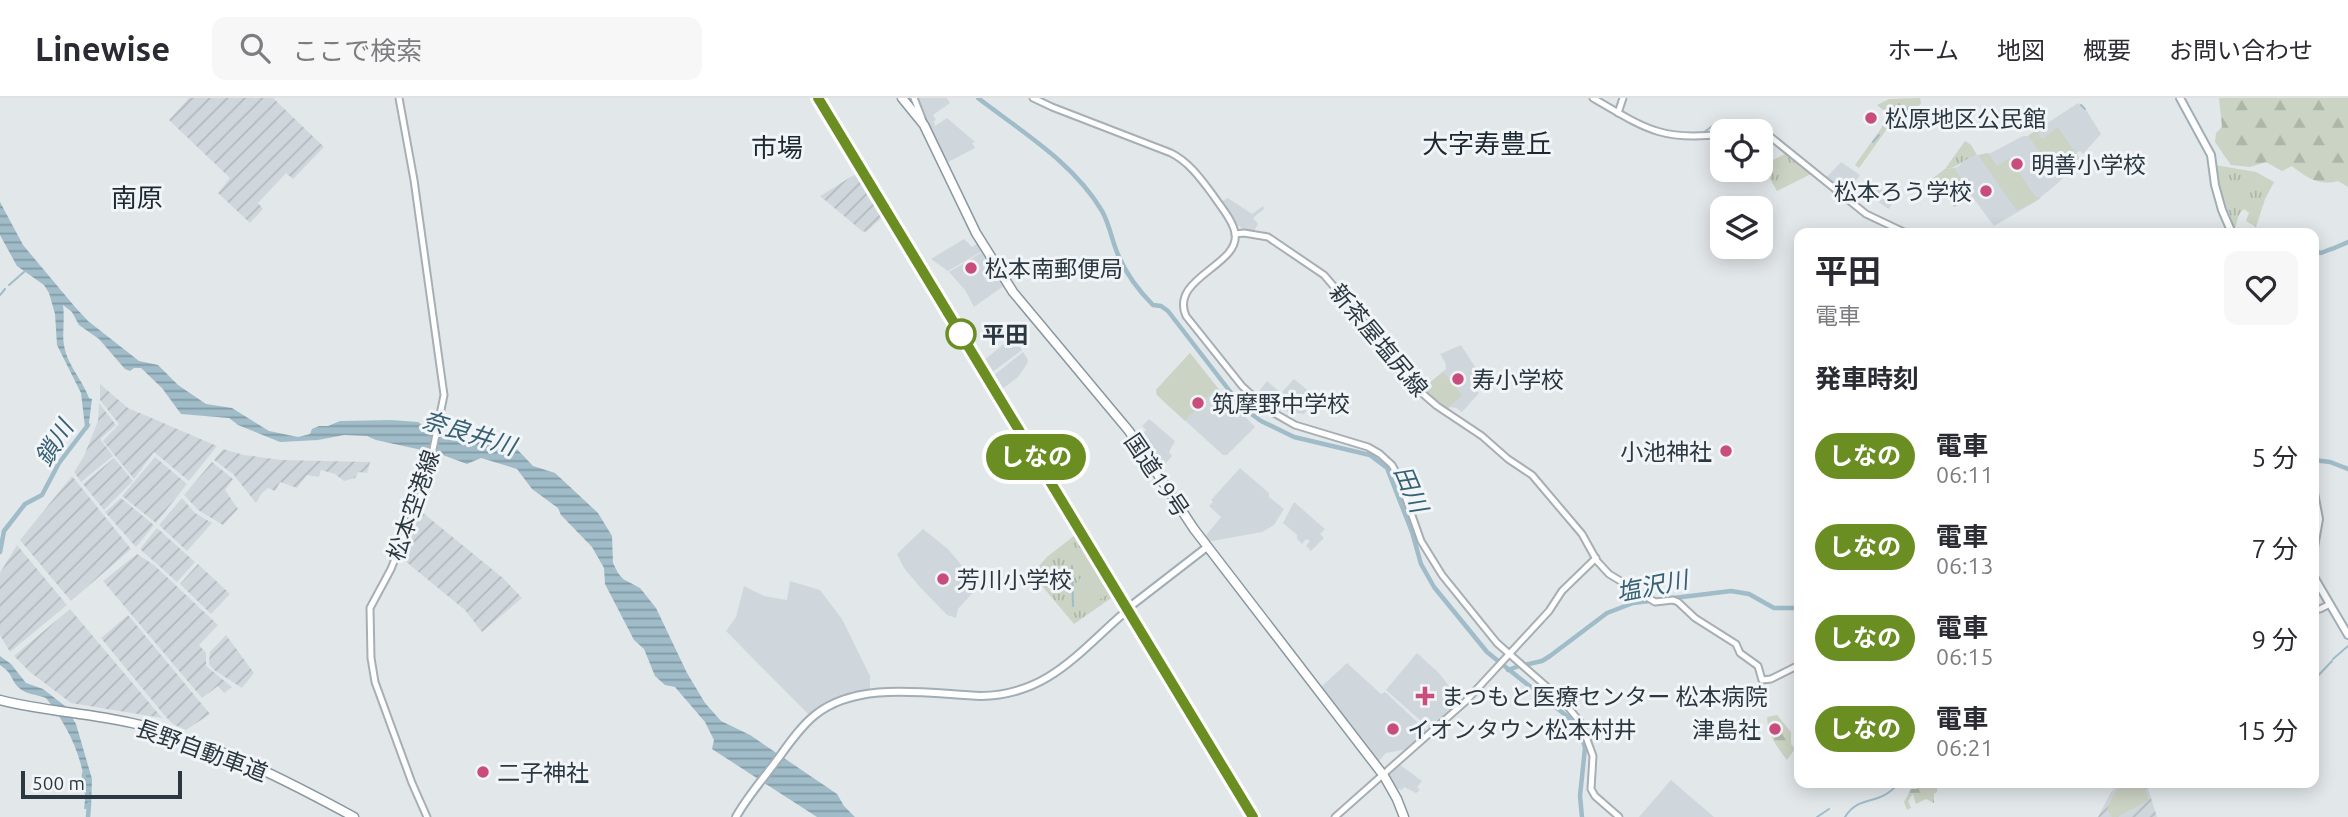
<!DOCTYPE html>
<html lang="ja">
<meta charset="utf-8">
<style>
body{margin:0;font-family:Ubuntu,"Noto Sans JP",sans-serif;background:#f7f7f7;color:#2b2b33;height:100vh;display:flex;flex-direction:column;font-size:26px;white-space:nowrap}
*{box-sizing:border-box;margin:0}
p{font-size:23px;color:#7c7c81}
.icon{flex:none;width:38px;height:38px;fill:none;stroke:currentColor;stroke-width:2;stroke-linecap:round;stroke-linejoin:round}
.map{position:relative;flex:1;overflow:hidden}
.panel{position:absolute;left:1794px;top:130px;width:525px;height:560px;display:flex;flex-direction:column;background:#fff;border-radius:14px;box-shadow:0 4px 18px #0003}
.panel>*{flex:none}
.badge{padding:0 14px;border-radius:23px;font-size:24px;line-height:46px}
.buttons{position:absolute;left:1710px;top:21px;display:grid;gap:14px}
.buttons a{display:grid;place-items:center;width:63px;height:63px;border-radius:14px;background:#fff;box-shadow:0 4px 18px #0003;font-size:35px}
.scale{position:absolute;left:21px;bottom:18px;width:161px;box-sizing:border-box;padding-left:7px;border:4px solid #2b3841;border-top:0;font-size:19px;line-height:24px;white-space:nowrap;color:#2b3841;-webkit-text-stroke:5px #f2f5f7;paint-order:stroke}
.map>.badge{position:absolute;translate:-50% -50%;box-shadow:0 0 0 4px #fff}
h2{padding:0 21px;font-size:26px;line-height:63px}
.round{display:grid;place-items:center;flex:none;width:74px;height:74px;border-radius:14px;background:#f7f7f7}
.headline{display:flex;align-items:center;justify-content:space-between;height:119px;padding:0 21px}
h1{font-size:33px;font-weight:700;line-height:52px}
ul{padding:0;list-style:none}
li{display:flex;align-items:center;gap:21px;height:91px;padding:0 21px}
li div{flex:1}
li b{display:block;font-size:26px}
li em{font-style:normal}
li .badge{min-width:77px;font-weight:700;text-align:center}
header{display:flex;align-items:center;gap:42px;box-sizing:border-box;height:98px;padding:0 35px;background:#fff;border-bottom:2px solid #e1e1e2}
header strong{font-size:33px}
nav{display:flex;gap:38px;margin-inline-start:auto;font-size:24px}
.search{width:490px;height:63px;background:#f7f7f7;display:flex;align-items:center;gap:18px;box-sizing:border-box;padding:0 24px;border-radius:14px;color:#7c7c81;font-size:26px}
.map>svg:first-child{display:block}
</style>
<header>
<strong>Linewise</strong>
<div class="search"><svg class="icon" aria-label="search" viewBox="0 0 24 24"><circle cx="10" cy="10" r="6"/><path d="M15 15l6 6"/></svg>ここで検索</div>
<nav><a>ホーム</a><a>地図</a><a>概要</a><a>お問い合わせ</a></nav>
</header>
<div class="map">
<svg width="2348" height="719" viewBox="0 0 2348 719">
<defs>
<pattern id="industrial-furrows" width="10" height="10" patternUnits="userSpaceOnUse" patternTransform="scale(1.75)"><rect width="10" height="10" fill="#d0d7dc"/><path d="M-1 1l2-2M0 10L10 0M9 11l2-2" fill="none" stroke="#b3b9be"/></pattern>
<pattern id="grass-tufts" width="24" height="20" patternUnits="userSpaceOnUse" patternTransform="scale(1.75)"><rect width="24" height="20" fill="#cbd3c4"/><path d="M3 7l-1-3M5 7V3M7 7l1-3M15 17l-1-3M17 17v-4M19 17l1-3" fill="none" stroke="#aeb6aa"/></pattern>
<pattern id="forest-firs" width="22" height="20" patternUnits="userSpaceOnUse" patternTransform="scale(1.75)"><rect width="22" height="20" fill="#cbd3c4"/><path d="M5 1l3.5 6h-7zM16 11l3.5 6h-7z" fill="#aeb6aa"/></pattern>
<pattern id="water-rules" width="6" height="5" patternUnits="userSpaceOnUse" patternTransform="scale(1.75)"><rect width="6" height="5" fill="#9fbcc8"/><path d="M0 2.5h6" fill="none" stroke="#829aa4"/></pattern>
</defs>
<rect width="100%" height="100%" fill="#e2e7ea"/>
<g fill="#d0d7dc">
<polygon points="916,0 947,0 950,5 933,17 936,22 931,25 934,24 935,28 947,20 975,44 972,45 975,50 948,64 944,63"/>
<polygon points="2078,5 2086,12 2101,36 2083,56 2080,53 2077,55 2079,60 2059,84 2035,104 1994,128 1968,93 1970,101 1954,109 1947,96 1941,99 1937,92 1933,95 1927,85 1945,71 1958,69 1967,59 1991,55 2023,38 2028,38"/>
<polygon points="1841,64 1860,77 1846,96 1825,81"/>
<polygon points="1866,81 1895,101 1889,111 1858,91"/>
<polygon points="1228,100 1252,116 1263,108 1264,111 1253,120 1258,126 1253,135 1246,134 1233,123 1220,104"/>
<polygon points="964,141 972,149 978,145 984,152 948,173 931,161"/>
<polygon points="984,153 1005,187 974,209 965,192 949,174"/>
<polygon points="1013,239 1022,252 991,275 984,262"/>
<polygon points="1461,247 1483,281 1475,291 1479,295 1462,314 1456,310 1450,309 1445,313 1421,292 1446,271 1445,264 1440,256"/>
<polygon points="1023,254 1028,262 1027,266 1018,279 1001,292 993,278"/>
<polygon points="1190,255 1213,285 1255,329 1227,357 1223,357 1157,297 1156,292"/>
<polygon points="1294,281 1316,299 1304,316 1278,312 1261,299 1259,293 1267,283 1281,295"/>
<polygon points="1149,321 1175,343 1169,354 1172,358 1160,372 1138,341 1146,332 1142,328"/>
<polygon points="1240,370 1269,395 1269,399 1284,411 1274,427 1262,434 1207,444 1204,440 1221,419 1209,408 1213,404 1211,402"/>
<polygon points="1294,404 1325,431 1320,436 1324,440 1311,453 1306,448 1310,443 1306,441 1302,446 1297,441 1297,437 1283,425"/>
<polygon points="923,431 948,451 979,488 958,511 956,520 947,517 920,489 904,470 897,456"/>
<polygon points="790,483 820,492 842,521 870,578 870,592 843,598 822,608 810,618 726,533 736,519 744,488 764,498 787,502"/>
<polygon points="1417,555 1439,575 1462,605 1431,632 1386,592"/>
<polygon points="1347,565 1381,596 1385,594 1428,634 1408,651 1386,655 1378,664 1320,590"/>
<polygon points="1399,666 1422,683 1417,689 1420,692 1416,695 1404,689 1402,692 1393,689 1388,677"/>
<polygon points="1671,682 1714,719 1639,719"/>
</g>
<g fill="url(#industrial-furrows)">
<polygon points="189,0 273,0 324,49 293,81 286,75 258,105 263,111 250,125 218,95 230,80 169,22"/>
<polygon points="859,74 886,116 866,134 862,133 820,98"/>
<polygon points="100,286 128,310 217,348 189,383 154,354 134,381 103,343 119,326 100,302"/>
<polygon points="99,305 116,327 100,341 113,358 81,384 74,374 84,358 98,323"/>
<polygon points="223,351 244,357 281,362 370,364 367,375 358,374 355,380 344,383 335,376 321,372 319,379 307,377 297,390 280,384 275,393 268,390 262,395 256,405 233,376 214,362"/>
<polygon points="155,359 187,386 156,425 122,398"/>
<polygon points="114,360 133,383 104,412 83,386"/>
<polygon points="212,364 233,381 225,392 238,411 223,427 198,412 184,397"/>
<polygon points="72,378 131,451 71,503 20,442"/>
<polygon points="121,400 154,427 136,449 105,414"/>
<polygon points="182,400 195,415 212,425 187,453 159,427"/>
<polygon points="417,410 504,481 522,500 482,534 465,512 399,458"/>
<polygon points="157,430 195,464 177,484 140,451"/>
<polygon points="17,447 67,507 10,554 0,537 0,475"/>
<polygon points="137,456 154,467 218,527 199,547 206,555 206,568 232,589 224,595 218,588 202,600 103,483"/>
<polygon points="198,466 230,496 211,516 180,486"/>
<polygon points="70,511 162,620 71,605 30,574 14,558"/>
<polygon points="128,517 210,616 186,632 173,626 165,618 101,540"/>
<polygon points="226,537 254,575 242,590 214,572 209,566 210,554"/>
<polygon points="2122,684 2146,684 2157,719 2098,719 2111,694"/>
</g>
<g fill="url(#grass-tufts)">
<polygon points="1920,0 1921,5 1903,27 1894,21 1859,70 1855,67 1890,18 1877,7 1889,1"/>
<path d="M1965,43L1971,47L1977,57C1964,60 1959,70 1945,71Z"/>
<polygon points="1787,55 1813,75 1777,93 1768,77 1760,81 1756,75 1773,62"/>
<path d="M2215,67L2256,74L2274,84L2265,101L2256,129L2246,123L2249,115L2244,111C2236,116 2238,127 2233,134L2226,120L2223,104L2225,101L2221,103L2213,76Z"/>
<polygon points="1079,434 1117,496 1074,526 1032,476 1047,459"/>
</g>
<g fill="url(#forest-firs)">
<path d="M2219,0H2348V89L2338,83C2319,88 2307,80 2292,68L2282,73L2266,64L2250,69L2231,67L2215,44L2216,35L2222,29Z"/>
<path d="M1777,617L1791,634V646L1795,651L1787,662C1777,649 1768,637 1767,619Z"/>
<polygon points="1921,684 1937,684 1937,694 1934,696 1934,705 1926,701 1916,706 1913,696 1908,703 1911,710 1907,712 1904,704 1911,691 1917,691"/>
</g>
<g fill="#cbd3c4">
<polygon points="2058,29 2079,60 2060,82 2028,38 2036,32 2042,41"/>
<polygon points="1988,55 1997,68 2009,60 2035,98 2041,100 2017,113 1978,57"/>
<polygon points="1954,70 1967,89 1970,101 1954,109 1947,96 1941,99 1937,92 1933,95 1927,85 1945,71"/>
<polygon points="1190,255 1221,294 1216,297 1212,294 1185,323 1157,297 1156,292"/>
<polygon points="1443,274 1462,297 1445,313 1421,292"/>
<path d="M1092,472L1110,493L1109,496L1085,509C1072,497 1074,478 1092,472Z"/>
<path d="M2130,684H2142L2149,702L2117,719H2112L2107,711C2116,695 2110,695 2130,684Z"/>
</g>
<g fill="url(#water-rules)">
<path d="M0,104L23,147L75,209L88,223L139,263L158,267L178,287L206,306L232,310L269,333L298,339L310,336L312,331L319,328H328L340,323L391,322L418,324L430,332L465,344L475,335L502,347H513L533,368L555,375L598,415L612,438L613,465L618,475L623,481L640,490L656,510L687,575L705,605L721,623L750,637L837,696L844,708L855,719H817L712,651L714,642L705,624L675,589L665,587L655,578L644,551L634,542L605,486L604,470L592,449L561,417L558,410L532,391L517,371L481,360L467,366L440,356L376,342L367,338L344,337L318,342L280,344L238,327L229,320L181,316L162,290L141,270H134L130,273L125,271L99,241L79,227L72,214L63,207C65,220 62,238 64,247C67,267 82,281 89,300L92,301L88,332L85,329L81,295L57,247L55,216L49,195L44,187L17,168L0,137Z"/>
<path d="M0,558L11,566L26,585L43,591L65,608L76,626L92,681L91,710L84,711C90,672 70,630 46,600C36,596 26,597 18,589C10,580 13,576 0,567Z"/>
</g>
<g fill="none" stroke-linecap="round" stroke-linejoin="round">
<g stroke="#9fbcc8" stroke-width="2">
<polyline points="2081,7 2085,11"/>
<polyline points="1900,17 1904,16 1904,9 1912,13"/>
<polyline points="1721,23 1757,29"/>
<polyline points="1703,35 1719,23"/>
<polyline points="1873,44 1879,37"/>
<polyline points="9,187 24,174"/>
<polyline points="0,197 5,191"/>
<polyline points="1072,468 1073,508"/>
<polyline points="2333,561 2348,548"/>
<polyline points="2314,582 2332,563"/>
<polyline points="1817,719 1829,711"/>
<path d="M1845,719C1860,695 1880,710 1899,684"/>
</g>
<g stroke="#9fbcc8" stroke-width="4.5">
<path d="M978,0C1022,34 1073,64 1102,113C1110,127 1112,144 1119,159C1127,177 1139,193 1153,207L1161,208L1168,213L1242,309L1261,323L1294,339L1370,357L1387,370L1412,434L1421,466L1434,489L1487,554L1568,619L1581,636L1585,650L1580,698L1582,719"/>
<polyline points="2332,151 2348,144"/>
<polyline points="2314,153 2321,155 2331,151"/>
<polyline points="2314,362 2330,364 2348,371"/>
<polyline points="0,454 4,433 25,406 42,397 59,365 88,327"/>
<polyline points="1524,567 1542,563 1550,558 1607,515 1633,505 1731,493 1749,496 1774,510 1799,510"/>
<polyline points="1508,572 1519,568"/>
<polyline points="84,676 84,688 88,698"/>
<polyline points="88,719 89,706"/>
</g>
<g stroke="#a7afb4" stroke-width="9">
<g id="secondary">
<polyline points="399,0 414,82 444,297 427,381 391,471 370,510 371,560 375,584 412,685 427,719"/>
<polyline points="914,0 923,23"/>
<path d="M1033,0L1052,9L1171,55C1189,64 1201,81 1213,97C1220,108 1233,122 1235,135C1241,167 1169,180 1186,218L1242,288L1267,311L1295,327L1368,349L1380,356L1392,367L1398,378L1421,443L1442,477L1497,545L1563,603L1581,625L1593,658L1591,691L1595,698L1619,719"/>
<path d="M1593,0C1643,29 1661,44 1722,36"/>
<polyline points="1618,15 1623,0"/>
<polyline points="1740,33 1754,32 1767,36 1866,116 1906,135"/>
<polyline points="1235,136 1244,135 1268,139 1324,177 1366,226 1375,242 1408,283 1437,308 1482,338 1508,361 1532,377 1582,436 1597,463 1609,476 1655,504 1673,502 1678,504 1695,520 1736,546 1740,555 1758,568 1762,582 1771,581 1799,567"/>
<polyline points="2314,511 2320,511 2330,506"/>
<polyline points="1335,719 1465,604 1549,513 1562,493 1596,460"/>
</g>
</g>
<g stroke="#a2aeb5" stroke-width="10">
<g id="primary">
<polyline points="2180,0 2211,57 2215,87 2222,112 2232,135"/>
<polyline points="2314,395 2319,421 2314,449"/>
<polyline points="2314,479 2348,537"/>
<polyline points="1132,507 1207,449"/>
<path d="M736,719C747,699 763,681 777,662C788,647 800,629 815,617C858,582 929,596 981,598C1047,597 1078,555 1124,515"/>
</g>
</g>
<g stroke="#8a98a0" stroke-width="11">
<g id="highway">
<polyline points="902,0 924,27 976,135 1013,194 1129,333 1194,431 1384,678 1397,701 1404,719"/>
<path d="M0,602C43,613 88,615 132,625C210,643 284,681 354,719"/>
</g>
</g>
<use href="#secondary" stroke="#fff" stroke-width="5"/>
<use href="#primary" stroke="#fff" stroke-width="6"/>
<use href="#highway" stroke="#fff" stroke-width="8"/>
<polyline stroke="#7c8a93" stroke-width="2" stroke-dasharray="3.5 7" stroke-linecap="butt" points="819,0 1255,719"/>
<g stroke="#a2aeb5" stroke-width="10" stroke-linecap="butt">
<polyline id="primary-bridge" points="1124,515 1132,507"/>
</g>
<use href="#primary-bridge" stroke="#fff" stroke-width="6"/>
</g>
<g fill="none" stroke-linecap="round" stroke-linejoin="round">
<g stroke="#fff" stroke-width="16">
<polyline id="line" points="818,0 1253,719"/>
</g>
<use href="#line" stroke="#6b8e23" stroke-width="10"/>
</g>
<g fill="#c94d7c" stroke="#f2f5f7" stroke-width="2.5">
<circle cx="1871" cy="20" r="7"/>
<circle cx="2017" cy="66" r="7"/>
<circle cx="1986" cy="93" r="7"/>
<circle cx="971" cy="170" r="7"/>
<circle cx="1458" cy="281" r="7"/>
<circle cx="1198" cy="305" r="7"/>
<circle cx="1726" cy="353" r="7"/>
<circle cx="943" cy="481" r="7"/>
<path d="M1421.5 587.5h7v7h7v7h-7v7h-7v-7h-7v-7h7z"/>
<circle cx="1393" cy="631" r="7"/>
<circle cx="1775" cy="631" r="7"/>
<circle cx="483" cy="674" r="7"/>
</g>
<circle fill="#fff" stroke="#6b8e23" stroke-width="3.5" cx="961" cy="236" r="14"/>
<g text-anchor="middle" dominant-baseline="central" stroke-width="6" stroke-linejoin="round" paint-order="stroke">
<g font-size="23" fill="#2b3841" stroke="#f2f5f7" text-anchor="start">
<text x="1885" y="20">松原地区公民館</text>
<text x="2031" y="66">明善小学校</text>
<text x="1972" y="93" text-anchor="end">松本ろう学校</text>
<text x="985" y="170">松本南郵便局</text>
<text x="1472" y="281">寿小学校</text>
<text x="1212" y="305">筑摩野中学校</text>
<text x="1712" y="353" text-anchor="end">小池神社</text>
<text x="957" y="481">芳川小学校</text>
<text x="1441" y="598">まつもと医療センター 松本病院</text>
<text x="1407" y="631">イオンタウン松本村井</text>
<text x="1761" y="631" text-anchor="end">津島社</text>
<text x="497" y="674">二子神社</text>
</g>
<g font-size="23" font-weight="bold" fill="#2b3841" stroke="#f2f5f7" text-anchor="start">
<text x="982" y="236">平田</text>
</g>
<g font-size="23" fill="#2b3841" stroke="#f2f5f7">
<text transform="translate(1379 242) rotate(50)">新茶屋塩尻線</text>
<text transform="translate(1157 377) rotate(56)">国道19号</text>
<text transform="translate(413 407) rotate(-71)">松本空港線</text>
<text transform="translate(202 652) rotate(20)">長野自動車道</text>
</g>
<g font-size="24" font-style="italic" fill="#366074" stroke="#f2f5f7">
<text transform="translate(469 335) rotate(17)">奈良井川</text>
<text transform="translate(54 345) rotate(-58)">鎖川</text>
<text transform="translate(1411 391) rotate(67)">田川</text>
<text transform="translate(1652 488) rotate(-11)">塩沢川</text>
</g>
<g font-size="26" fill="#1d2932" stroke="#f2f5f7">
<text x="1487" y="45">大字寿豊丘</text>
<text x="777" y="49">市場</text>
<text x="137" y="99">南原</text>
</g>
</g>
</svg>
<div class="buttons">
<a><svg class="icon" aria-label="locate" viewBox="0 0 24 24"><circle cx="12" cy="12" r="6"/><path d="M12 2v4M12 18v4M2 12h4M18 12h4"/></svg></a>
<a><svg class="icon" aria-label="layers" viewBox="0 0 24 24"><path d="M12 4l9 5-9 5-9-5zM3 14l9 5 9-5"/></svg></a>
</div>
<div class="scale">500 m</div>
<b class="badge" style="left:1036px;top:359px;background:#6b8e23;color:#fff">しなの</b>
<section class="panel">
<div class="headline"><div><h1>平田</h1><p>電車</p></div><a class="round"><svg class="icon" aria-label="heart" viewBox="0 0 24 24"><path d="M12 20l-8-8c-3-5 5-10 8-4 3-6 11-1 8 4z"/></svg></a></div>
<h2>発車時刻</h2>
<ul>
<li><span class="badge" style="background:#6b8e23;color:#fff">しなの</span><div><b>電車</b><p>06:11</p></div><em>5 分</em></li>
<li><span class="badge" style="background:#6b8e23;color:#fff">しなの</span><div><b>電車</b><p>06:13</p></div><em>7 分</em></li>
<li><span class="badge" style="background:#6b8e23;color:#fff">しなの</span><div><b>電車</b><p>06:15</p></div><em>9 分</em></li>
<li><span class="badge" style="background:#6b8e23;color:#fff">しなの</span><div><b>電車</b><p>06:21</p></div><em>15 分</em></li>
</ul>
</section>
</div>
